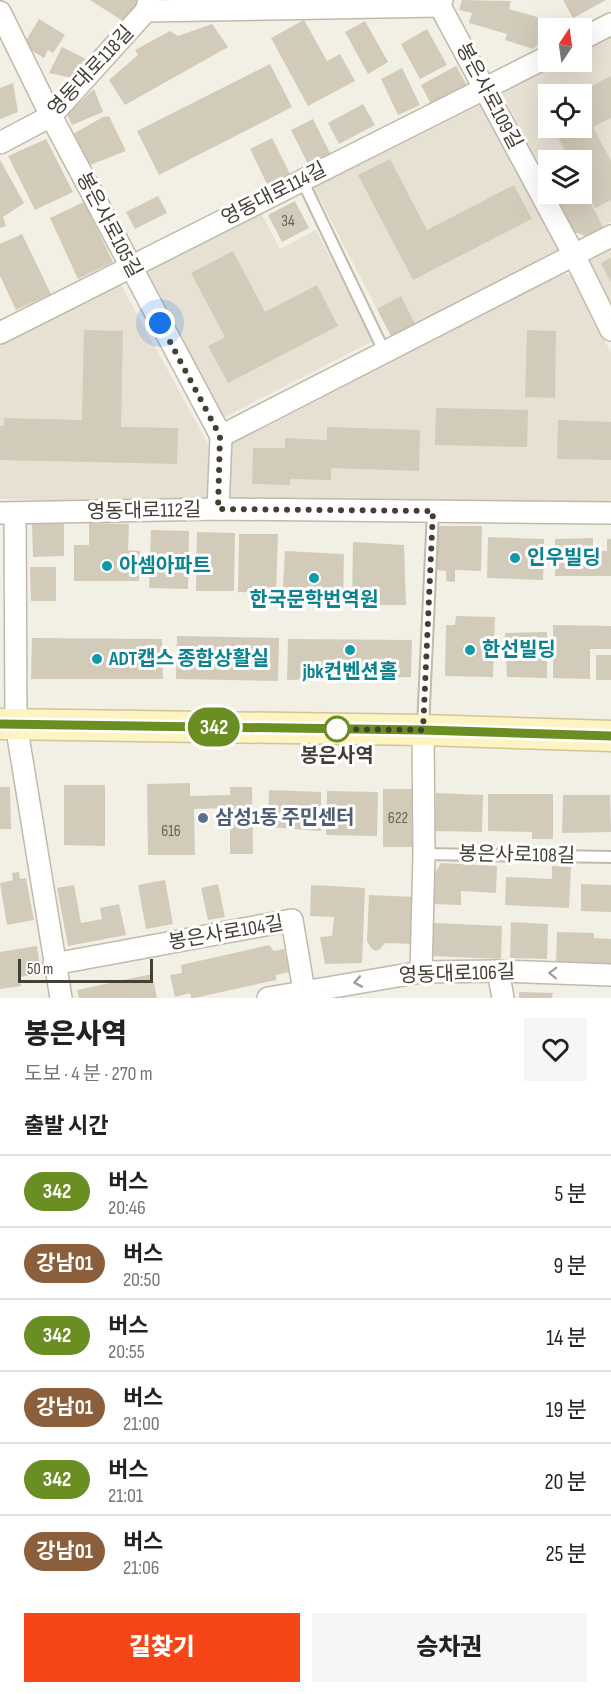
<!DOCTYPE html>
<html lang="ko">
<meta charset="utf-8">
<style>
body{margin:0;font-family:"Sofia Sans Condensed","Noto Sans KR",sans-serif;background:#f6f6f6;color:#222;height:100vh;display:flex;flex-direction:column;font-size:22px;white-space:nowrap}
*{box-sizing:border-box;margin:0}
p{font-size:20px;color:#767676}
.icon{flex:none;width:33px;height:33px;fill:none;stroke:currentColor;stroke-width:2;stroke-linecap:round;stroke-linejoin:round}
.map{position:relative;height:998px;overflow:hidden}
.side{display:flex;flex-direction:column;background:#fff;flex:1}
.side>*{flex:none}
.badge{padding:0 12px;border-radius:20px;font-size:21px;line-height:39px}
.needle{width:39px;rotate:13deg}
.fabs{position:absolute;left:538px;top:18px;display:grid;gap:12px}
.fabs a{display:grid;place-items:center;width:54px;height:54px;border-radius:0px;background:#fff;box-shadow:0 6px 24px #0002;font-size:30px}
.scale{position:absolute;left:18px;bottom:15px;width:135px;box-sizing:border-box;padding-left:6px;border:3px solid #443f35;border-top:0;font-size:16px;line-height:21px;white-space:nowrap;color:#443f35;-webkit-text-stroke:4px #fff;paint-order:stroke}
.you{position:absolute;width:30px;height:30px;margin:-15px;border:4px solid #fff;border-radius:50%;background:#1a73e8;box-shadow:0 0 0 9px #1a73e833}
.map>.badge{position:absolute;translate:-50% -50%;box-shadow:0 0 0 3px #fff}
h2{padding:0 24px;font-size:22px;line-height:54px}
.round{display:grid;place-items:center;flex:none;width:63px;height:63px;border-radius:0px;background:#f6f6f6}
.head{display:flex;align-items:center;justify-content:space-between;height:102px;padding:0 24px}
h1{font-size:28px;font-weight:800;line-height:45px}
.button{display:flex;gap:12px;margin-top:auto;padding:12px 24px}
.button a{flex:1;height:69px;border-radius:0px;background:#f64618;color:#fff;font-size:24px;font-weight:800;line-height:69px;text-align:center}
.button a+a{background:#f6f6f6;color:#222}
ul{padding:0;list-style:none}
li{display:flex;align-items:center;gap:18px;height:72px;padding:0 24px;border-top:2px solid #e0e0e0}
li div{flex:1}
li b{display:block;font-size:22px}
li em{font-style:normal}
li .badge{min-width:66px;font-weight:700;text-align:center}
.map>svg:first-child{display:block}
</style>
<div class="map">
<svg width="611" height="998" viewBox="0 0 611 998">
<rect width="100%" height="100%" fill="#f2efe5"/>
<g fill="#e6e1d3" fill-rule="evenodd">
<path d="M611,34V222L586,236L574,232L554,194H582V160H549V184L501,91L558,62H582V49ZM549,94H582V128H549Z"/>
<polygon points="479,98 558,250 391,336 312,184"/>
<polygon points="260,211 280,249 316,230 373,341 221,419 144,271"/>
<polygon points="611,247 611,305 587,259"/>
<polygon points="560,273 572,275 611,353 611,503 232,504 226,495 229,444"/>
<polygon points="120,283 208,444 208,497 201,504 0,499 0,345"/>
</g>
<g fill="#d3cbba">
<polygon points="90,0 140,0 126,23"/>
<polygon points="462,0 511,1 509,9 537,17 543,28 542,41 533,49 505,40 507,34 469,23 472,13 459,10"/>
<polygon points="563,0 606,0 573,18"/>
<polygon points="39,19 65,35 53,53 48,50 44,58 23,45"/>
<polygon points="304,20 327,61 340,54 355,81 308,106 271,38"/>
<polygon points="365,21 388,62 368,74 345,32"/>
<polygon points="212,24 228,47 125,105 109,80 138,55 135,50 170,31 178,36"/>
<polygon points="427,29 447,65 420,79 401,44"/>
<polygon points="62,47 86,59 77,79 49,73"/>
<polygon points="270,64 292,107 159,175 137,131"/>
<polygon points="456,66 468,87 432,106 421,85"/>
<polygon points="402,68 420,105 398,115 381,79"/>
<polygon points="611,76 611,118 593,127 611,161 611,200 595,208 582,184 582,160 570,160 553,128 582,128 582,94 576,94"/>
<polygon points="13,83 18,112 0,119 0,88"/>
<polygon points="94,89 103,112 72,125 67,114"/>
<polygon points="363,104 375,125 339,144 328,123"/>
<polygon points="109,116 126,151 90,165 71,135 103,117"/>
<polygon points="313,119 331,155 309,166 291,130"/>
<polygon points="272,138 290,174 267,184 250,149"/>
<polygon points="46,139 73,192 35,210 8,156"/>
<polygon points="390,159 427,230 514,185 532,219 413,280 358,175"/>
<polygon points="0,160 24,203 3,217 6,226 0,228"/>
<polygon points="582,186 603,227 586,236 574,232 555,196 561,194 582,194"/>
<polygon points="158,196 167,213 135,229 126,212"/>
<polygon points="295,201 309,228 282,242 268,215"/>
<polygon points="84,202 113,262 78,279 50,218"/>
<polygon points="22,234 51,294 16,310 0,276 0,244"/>
<polygon points="233,251 265,312 317,285 338,326 228,383 208,346 225,337 191,273"/>
<polygon points="611,258 611,283 601,263"/>
<polygon points="401,296 415,324 391,336 377,309"/>
<polygon points="84,330 123,331 121,427 178,428 177,464 0,460 0,426 4,426 4,418 82,420"/>
<polygon points="527,330 556,331 555,398 525,397"/>
<polygon points="436,408 528,410 527,447 435,445"/>
<polygon points="558,420 611,422 611,460 557,459"/>
<polygon points="327,427 420,430 419,471 331,468 331,480 290,479 290,485 252,484 253,448 285,448 285,438 327,440"/>
<polygon points="32,523 64,523 64,556 33,557"/>
<polygon points="89,523 129,524 128,550 140,551 139,581 74,581 74,545 89,545"/>
<polygon points="438,526 482,526 481,571 455,570 455,582 446,581 446,571 437,570"/>
<polygon points="151,530 189,531 188,589 149,588"/>
<polygon points="197,532 235,533 234,591 196,591"/>
<polygon points="239,534 278,534 276,593 238,592"/>
<polygon points="488,537 544,539 543,580 487,578"/>
<polygon points="593,538 593,551 607,551 607,539 611,539 611,576 555,576 555,539"/>
<polygon points="353,542 404,545 406,605 352,605"/>
<polygon points="285,551 344,554 343,604 282,602"/>
<polygon points="30,567 56,567 56,601 31,601"/>
<polygon points="456,616 495,617 493,677 445,676 446,625 455,625"/>
<polygon points="553,625 611,626 611,649 590,649 590,679 553,678"/>
<polygon points="547,632 547,678 507,677 505,633"/>
<polygon points="177,636 279,638 278,681 176,679"/>
<polygon points="32,638 162,639 163,679 31,679"/>
<polygon points="288,639 412,640 411,677 287,680"/>
<rect x="596" y="655" width="15" height="25"/>
<polygon points="190,783 190,796 230,795 230,787 252,787 253,854 230,854 230,808 194,809 195,855 148,855 147,784"/>
<polygon points="64,785 105,785 105,846 64,845"/>
<polygon points="0,787 10,787 11,829 0,829"/>
<rect x="383" y="789" width="31" height="58"/>
<polygon points="269,790 321,792 321,831 268,827"/>
<polygon points="327,791 378,792 377,836 326,835"/>
<polygon points="436,793 483,795 482,832 435,831"/>
<polygon points="488,794 553,794 553,839 532,839 532,832 488,831"/>
<polygon points="563,795 610,795 611,832 562,833"/>
<polygon points="441,863 497,866 496,893 461,891 461,905 431,904 432,878"/>
<polygon points="552,866 571,867 569,908 505,905 506,877 552,879"/>
<polygon points="19,872 20,879 26,878 34,920 7,925 0,883 13,880 12,873"/>
<polygon points="165,880 173,924 146,929 138,885"/>
<polygon points="218,884 225,917 208,920 201,888"/>
<polygon points="581,884 611,885 611,912 581,911"/>
<polygon points="74,885 81,923 102,919 100,908 119,904 126,935 68,946 57,888"/>
<polygon points="311,885 365,888 362,963 325,964 320,937 332,936 334,917 310,916"/>
<polygon points="369,895 416,897 414,944 385,943 380,949 375,951 371,948 367,941"/>
<polygon points="511,922 548,924 547,959 510,958"/>
<polygon points="434,923 502,926 501,959 432,956"/>
<polygon points="557,932 594,933 594,938 611,939 611,965 556,964"/>
<polygon points="269,945 274,951 284,949 289,972 276,975 276,980 194,998 191,998 190,993 175,997 170,975 182,973 181,965"/>
<polygon points="37,946 41,974 19,977 21,986 0,989 0,952"/>
<polygon points="152,974 157,998 79,998 77,990"/>
<polygon points="519,992 553,993 552,998 519,998"/>
</g>
<g fill="none" stroke-linecap="round" stroke-linejoin="round">
<g stroke="#c0baaa" stroke-width="14">
<g id="lane">
<polyline points="302,180 384,351"/>
<polyline points="423,727 433,511"/>
<polyline points="424,854 611,857"/>
</g>
</g>
<g stroke="#c0baaa" stroke-width="24">
<g id="street">
<polyline points="442,0 440,6 574,255 611,330"/>
<polyline points="146,11 440,6"/>
<polyline points="0,12 51,116 221,436"/>
<polyline points="582,39 611,24"/>
<polyline points="0,143 51,116 146,11 149,0"/>
<polyline points="0,333 549,56"/>
<polyline points="218,509 221,436 611,236"/>
<polyline points="0,513 218,509 611,513"/>
<polyline points="15,513 16,724 61,998"/>
<polyline points="54,964 292,920 304,991"/>
<polyline points="498,971 503,998"/>
<polyline points="421,972 424,854 423,730"/>
<polyline points="268,998 421,972 498,971 611,975"/>
</g>
</g>
<g stroke="#d1c495" stroke-width="33">
<polyline id="secondary" points="0,724 423,730 611,736"/>
</g>
<use href="#lane" stroke="#fff" stroke-width="10"/>
<use href="#street" stroke="#fff" stroke-width="21"/>
<use href="#secondary" stroke="#fdf3c3" stroke-width="30"/>
</g>
<defs><path id="oneway-chevron" d="M-2-3.5L2.5 0L-2 3.5" fill="none" stroke-width="1.6" stroke-linecap="round" stroke-linejoin="round" transform="scale(1.5)"/></defs>
<g stroke="#a29f9a">
<use href="#oneway-chevron" transform="translate(553 973) rotate(-178)"/>
<use href="#oneway-chevron" transform="translate(358 982) rotate(170)"/>
</g>
<g fill="none" stroke-linecap="round" stroke-linejoin="round">
<g stroke="#fff" stroke-width="14">
<polyline id="line" points="0,724 423,730 611,736"/>
</g>
<use href="#line" stroke="#6b8e23" stroke-width="9"/>
<polyline stroke="#443f35" stroke-width="6" stroke-dasharray="0 10.8" points="160,323 220,436 218,509 433,511 423,730 327,729 337,729"/>
</g>
<g fill="#0f9aa8" stroke="#fff" stroke-width="2">
<circle cx="515" cy="558" r="6"/>
<circle cx="107" cy="566" r="6"/>
<circle cx="314" cy="578" r="6"/>
<circle cx="350" cy="650" r="6"/>
<circle cx="470" cy="650" r="6"/>
<circle cx="97" cy="659" r="6"/>
</g>
<circle fill="#fff" stroke="#6b8e23" stroke-width="3" cx="337" cy="729" r="12"/>
<circle fill="#5c6f8a" stroke="#fff" stroke-width="2" cx="203" cy="818" r="6"/>
<g text-anchor="middle" dominant-baseline="central" stroke-width="6" stroke-linejoin="round" paint-order="stroke">
<g font-size="16" fill="#686256">
<text x="288" y="221">34</text>
<text x="398" y="818">622</text>
<text x="171" y="831">616</text>
</g>
<g font-size="20" fill="#443f35" stroke="#fff">
<text transform="translate(91 71) rotate(-47)">영동대로118길</text>
<text transform="translate(489 96) rotate(62)">봉은사로109길</text>
<text transform="translate(274 194) rotate(-27)">영동대로114길</text>
<text transform="translate(109 225) rotate(62)">봉은사로105길</text>
<text transform="translate(144 511) rotate(-1)">영동대로112길</text>
<text transform="translate(517 855) rotate(1)">봉은사로108길</text>
<text transform="translate(226 933) rotate(-10)">봉은사로104길</text>
<text transform="translate(457 974) rotate(-2)">영동대로106길</text>
</g>
<g font-size="20" font-weight="bold" fill="#0d838f" stroke="#fff" text-anchor="start">
<text x="527" y="558">인우빌딩</text>
<text x="119" y="566">아셈아파트</text>
<text x="314" y="600" text-anchor="middle">한국문학번역원</text>
<text x="482" y="650">한선빌딩</text>
<text x="109" y="659">ADT캡스 종합상활실</text>
<text x="350" y="672" text-anchor="middle">jbk컨벤션홀</text>
</g>
<g font-size="20" font-weight="bold" fill="#443f35" stroke="#fff">
<text x="337" y="756">봉은사역</text>
</g>
<g font-size="20" font-weight="bold" fill="#4e5e75" stroke="#fff" text-anchor="start">
<text x="215" y="818">삼성1동 주민센터</text>
</g>
</g>
</svg>
<div class="fabs">
<a><svg class="needle" viewBox="-14 -14 28 28"><path d="M0-13l5 13h-10z" fill="#e53935"/><path d="M0 13l5-13h-10z" fill="#767676"/></svg></a>
<a><svg class="icon" aria-label="locate" viewBox="0 0 24 24"><circle cx="12" cy="12" r="6"/><path d="M12 2v4M12 18v4M2 12h4M18 12h4"/></svg></a>
<a><svg class="icon" aria-label="layers" viewBox="0 0 24 24"><path d="M12 4l9 5-9 5-9-5zM3 14l9 5 9-5"/></svg></a>
</div>
<div class="scale">50 m</div>
<div class="you" style="left:160px;top:323px"></div>
<b class="badge" style="left:214px;top:727px;background:#6b8e23;color:#fff">342</b>
</div>
<section class="side">
<div class="head"><div><h1>봉은사역</h1><p>도보 · 4 분 · 270 m</p></div><a class="round"><svg class="icon" aria-label="heart" viewBox="0 0 24 24"><path d="M12 20l-8-8c-3-5 5-10 8-4 3-6 11-1 8 4z"/></svg></a></div>
<h2>출발 시간</h2>
<ul>
<li><span class="badge" style="background:#6b8e23;color:#fff">342</span><div><b>버스</b><p>20:46</p></div><em>5 분</em></li>
<li><span class="badge" style="background:#8b5e3c;color:#fff">강남01</span><div><b>버스</b><p>20:50</p></div><em>9 분</em></li>
<li><span class="badge" style="background:#6b8e23;color:#fff">342</span><div><b>버스</b><p>20:55</p></div><em>14 분</em></li>
<li><span class="badge" style="background:#8b5e3c;color:#fff">강남01</span><div><b>버스</b><p>21:00</p></div><em>19 분</em></li>
<li><span class="badge" style="background:#6b8e23;color:#fff">342</span><div><b>버스</b><p>21:01</p></div><em>20 분</em></li>
<li><span class="badge" style="background:#8b5e3c;color:#fff">강남01</span><div><b>버스</b><p>21:06</p></div><em>25 분</em></li>
</ul>
<div class="button"><a>길찾기</a><a>승차권</a></div>
</section>
